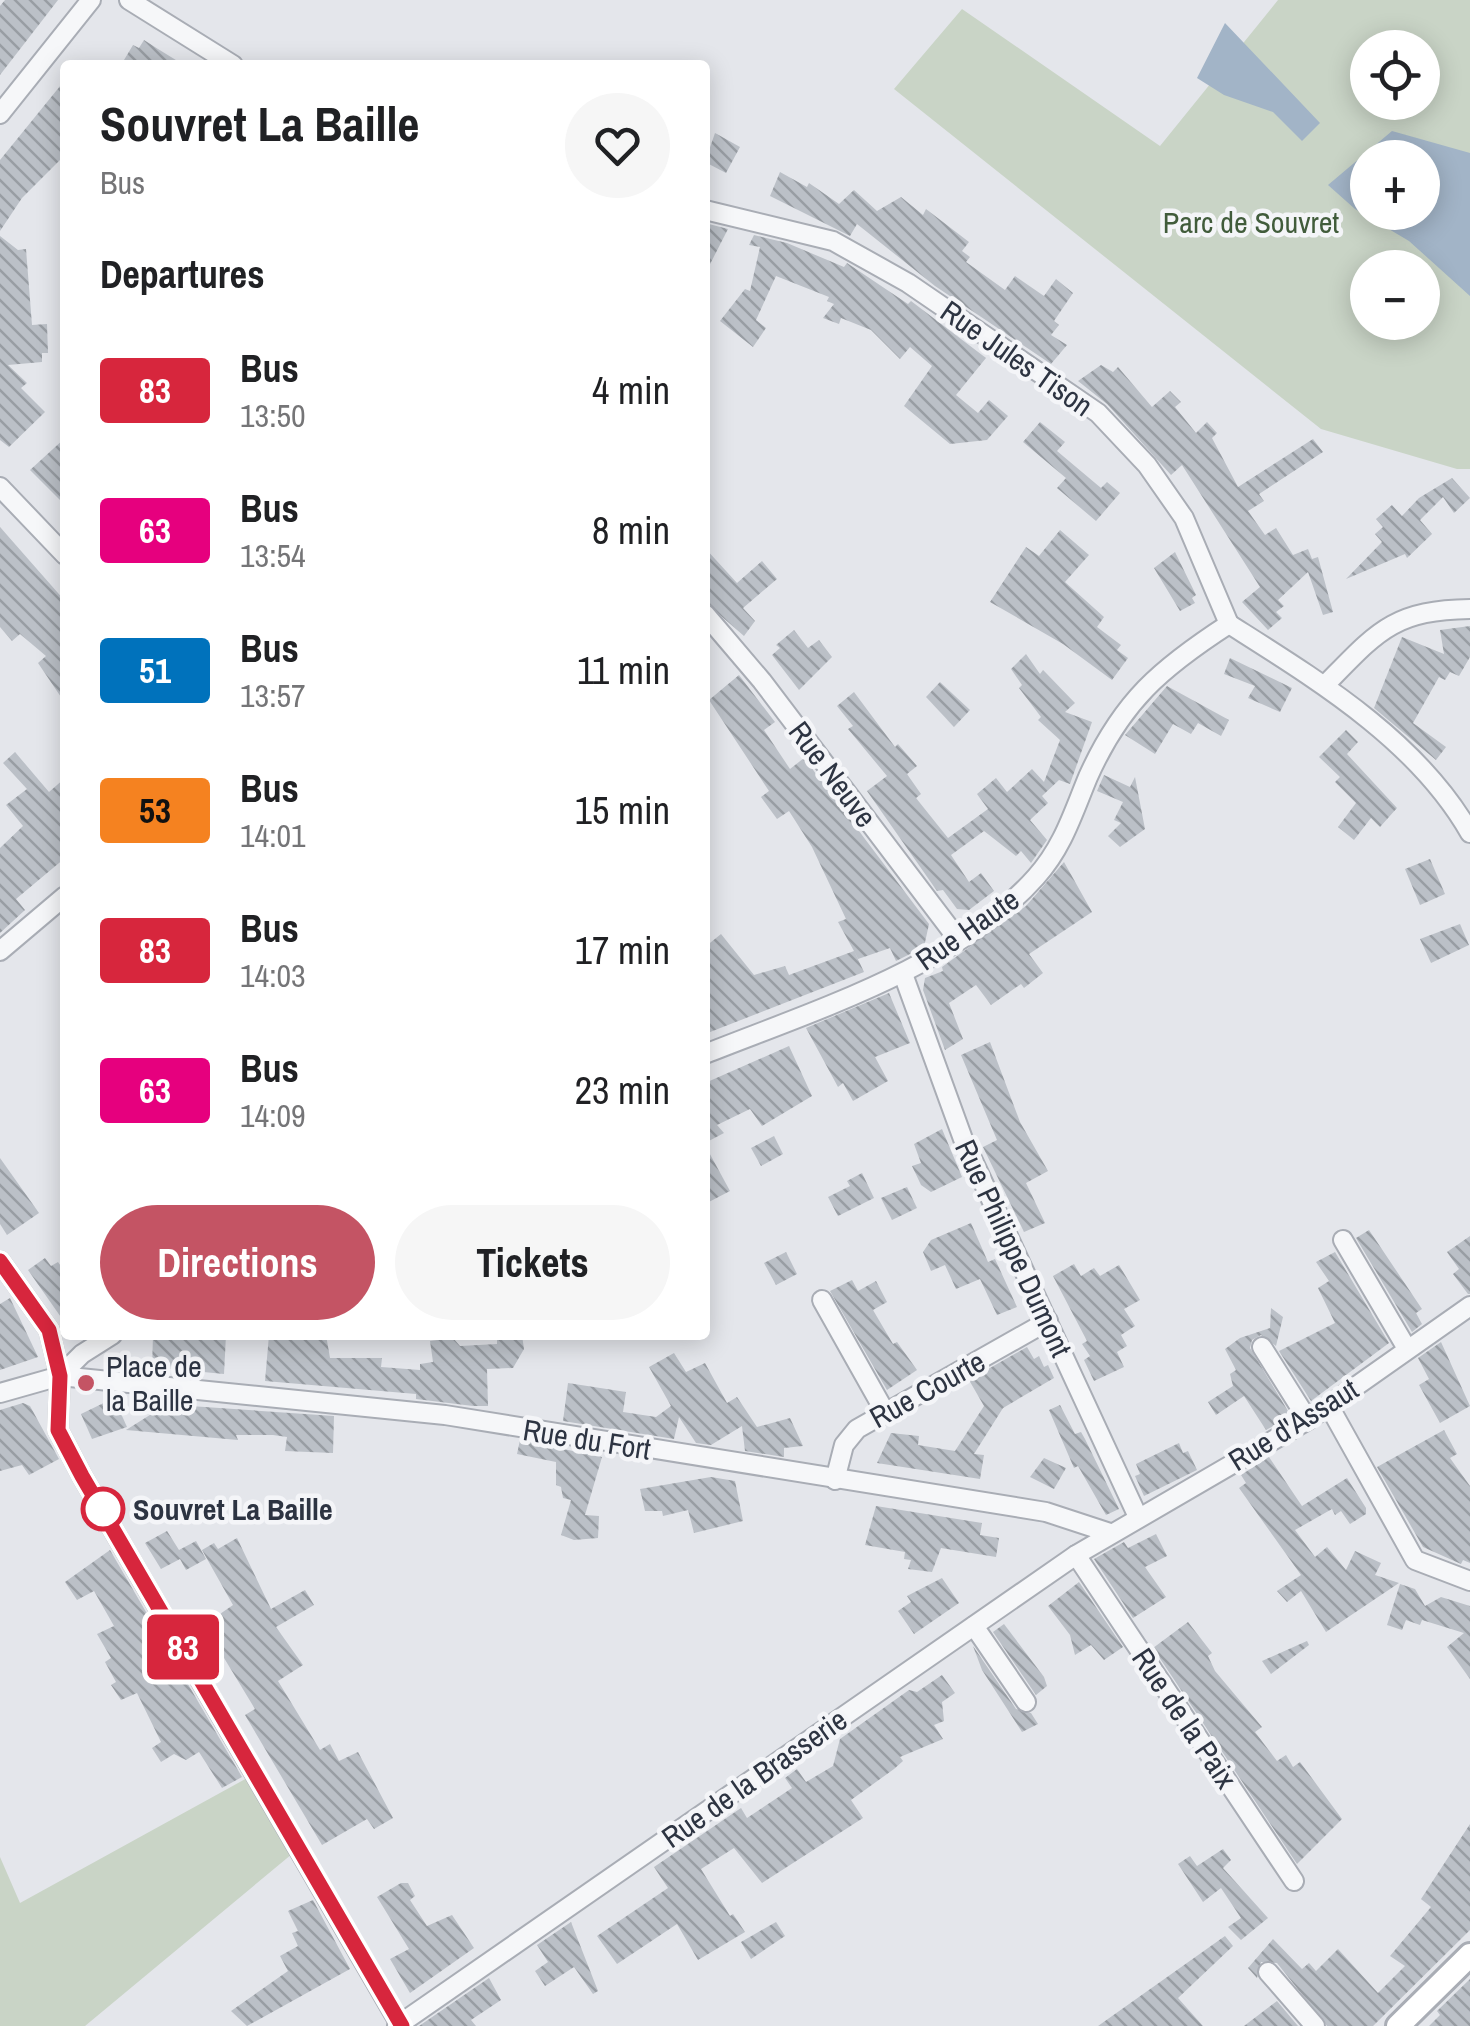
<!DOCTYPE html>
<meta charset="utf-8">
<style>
body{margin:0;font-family:"Archivo Narrow",sans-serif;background:#f6f6f6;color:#202124;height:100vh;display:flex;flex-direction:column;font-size:38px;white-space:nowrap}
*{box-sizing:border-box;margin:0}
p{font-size:32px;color:#757577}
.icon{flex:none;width:55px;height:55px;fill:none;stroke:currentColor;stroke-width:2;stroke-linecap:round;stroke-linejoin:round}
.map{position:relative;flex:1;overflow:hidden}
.details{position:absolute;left:60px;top:60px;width:650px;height:1280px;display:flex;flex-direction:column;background:#fff;border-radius:10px;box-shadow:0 5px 25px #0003}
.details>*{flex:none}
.badge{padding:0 20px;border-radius:8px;font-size:35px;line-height:65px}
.buttons{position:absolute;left:1350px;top:30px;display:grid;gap:20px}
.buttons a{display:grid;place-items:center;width:90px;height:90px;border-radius:50%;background:#fff;box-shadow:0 5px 25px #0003;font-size:50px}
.map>.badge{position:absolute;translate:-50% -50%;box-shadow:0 0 0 5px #fff}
h2{padding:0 40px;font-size:38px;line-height:90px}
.round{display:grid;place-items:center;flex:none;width:105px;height:105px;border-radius:52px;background:#f6f6f6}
.summary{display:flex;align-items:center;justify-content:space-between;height:170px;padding:0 40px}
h1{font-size:48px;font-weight:700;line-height:75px}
.button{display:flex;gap:20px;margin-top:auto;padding:20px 40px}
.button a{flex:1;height:115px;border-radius:60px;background:#c45464;color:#fff;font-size:40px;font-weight:700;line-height:115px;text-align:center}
.button a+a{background:#f6f6f6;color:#202124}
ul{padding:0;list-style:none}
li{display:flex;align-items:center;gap:30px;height:140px;padding:0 40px}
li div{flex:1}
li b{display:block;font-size:38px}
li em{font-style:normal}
li .badge{min-width:110px;font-weight:700;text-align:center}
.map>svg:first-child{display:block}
</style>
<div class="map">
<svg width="1470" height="2026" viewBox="0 0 1470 2026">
<defs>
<pattern id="building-back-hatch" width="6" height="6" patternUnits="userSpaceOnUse" patternTransform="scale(2.5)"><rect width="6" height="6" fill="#bbc0c7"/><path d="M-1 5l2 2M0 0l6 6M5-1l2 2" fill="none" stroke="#989da3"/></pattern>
</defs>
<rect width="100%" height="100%" fill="#e4e6eb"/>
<g fill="#c9d4c6" fill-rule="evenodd">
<path d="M1278,0H1470V469H1457L1321,429L894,89L962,9L1160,146ZM1368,48H1422V102H1368ZM1368,158H1422V212H1368ZM1368,268H1422V322H1368Z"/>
<polygon points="249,1777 292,1854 85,2026 0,2026 0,1857 20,1903"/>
</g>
<g fill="#a2b4c7" fill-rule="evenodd">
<polygon points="1225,23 1320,123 1302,141 1273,112 1224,95 1197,78"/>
<path d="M1392,131L1470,153V296L1409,241L1355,209L1328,185ZM1368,158H1422V212H1368Z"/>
</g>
<g fill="url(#building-back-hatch)">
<polygon points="5,0 58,0 0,75 0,6"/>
<polygon points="144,40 158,49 184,65 121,65 133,45 139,48"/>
<polygon points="65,80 65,155 22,198 0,231 0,160"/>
<polygon points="715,133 740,147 726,173 705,162"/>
<polygon points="780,172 807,187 809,183 839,204 854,190 877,211 901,197 923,215 926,209 969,242 962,251 970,257 966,262 1005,290 1015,276 1044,296 1056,279 1073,293 1054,321 1059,325 1051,335 1067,345 1051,364 935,286 857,224 850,236 770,196"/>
<polygon points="705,223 728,229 705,274"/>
<polygon points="754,235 787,243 844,267 847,263 908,304 911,301 986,358 956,395 978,413 989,400 1008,416 987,440 950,444 904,406 932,366 910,347 900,359 871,330 841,318 839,324 823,318 834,304 827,301 829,297 776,276 756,320 766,328 753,347 720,321 745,289 750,291 760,247 749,245"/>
<polygon points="0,236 18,250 26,249 32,325 47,324 48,353 42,353 42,362 8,365 27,383 21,388 45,412 9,447 0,440"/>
<polygon points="1101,365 1113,372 1118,367 1152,407 1170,391 1181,402 1175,407 1196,433 1207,422 1217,433 1212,438 1238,487 1313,439 1323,452 1259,494 1264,501 1248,511 1265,535 1276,528 1293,555 1308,549 1312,559 1318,557 1333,612 1323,615 1308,572 1278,600 1284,606 1276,612 1282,618 1268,630 1242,602 1260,587 1182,465 1171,475 1107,404 1078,381"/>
<polygon points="1040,422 1065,442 1057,451 1101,488 1107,482 1120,493 1096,521 1057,488 1066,478 1023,442"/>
<polygon points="65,438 65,505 30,470"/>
<polygon points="1452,478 1470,498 1454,513 1443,497 1420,520 1432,534 1407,558 1405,554 1346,579 1382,542 1375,534 1383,527 1376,519 1392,505 1402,516 1419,498"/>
<polygon points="0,527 65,601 65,703 38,663 46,656 20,634 12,641 0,627"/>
<polygon points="1060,530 1089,555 1065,582 1104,617 1097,627 1121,645 1117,650 1128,658 1112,680 1063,644 990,602 1026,547 1039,556"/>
<polygon points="705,548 737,583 762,561 777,579 743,608 755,621 744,636 705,602"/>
<polygon points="1175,552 1196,595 1192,598 1195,603 1180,611 1154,568"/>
<polygon points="1470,626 1470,657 1459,676 1450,672 1445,680 1439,677 1413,723 1446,747 1436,760 1374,708 1402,637 1444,654 1440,630"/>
<polygon points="794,630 808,648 819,640 832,657 799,690 772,655 780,648 776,645"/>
<polygon points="1026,654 1040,674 1043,670 1075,703 1065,712 1092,722 1070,784 1059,780 1042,796 1048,803 1030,820 1047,840 1031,863 1021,851 1016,856 984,831 951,855 969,882 981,873 994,891 969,910 957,909 943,890 937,891 867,791 887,776 848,729 853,726 837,706 854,692 895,747 898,744 917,766 907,774 921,794 916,798 948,838 988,809 977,794 996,778 1007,792 1032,769 1044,782 1060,740 1038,720 1041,717 1019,688 1022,685 1011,669"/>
<polygon points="1230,658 1292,688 1280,712 1248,698 1255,686 1224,674"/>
<polygon points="739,675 775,722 764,730 790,769 804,758 929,924 924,947 896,961 890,948 858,959 854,951 864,972 705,1034 705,947 721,934 754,975 785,966 789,975 854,951 838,922 846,919 812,847 789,811 777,819 761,797 769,791 709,700"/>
<polygon points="940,682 970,710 954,727 926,697"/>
<polygon points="1167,686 1229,720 1221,736 1198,723 1191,734 1173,724 1155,754 1125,735"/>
<polygon points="1346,730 1358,742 1347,754 1397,808 1380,827 1371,818 1354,840 1338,827 1356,803 1335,782 1340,777 1319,757"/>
<polygon points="15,752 49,792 65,778 65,858 16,899 25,910 0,933 0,848 23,826 6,805 27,789 3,763"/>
<polygon points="1104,775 1130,787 1135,777 1145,829 1120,847 1108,836 1121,823 1114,820 1123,802 1097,791"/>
<polygon points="1430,859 1445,894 1420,905 1405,869"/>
<polygon points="1064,862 1092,912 1029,954 1043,973 1024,988 1021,984 991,1005 976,985 949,1003 963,1039 945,1050 923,990 925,978 943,971 942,967 1026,906"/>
<polygon points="1460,924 1469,945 1431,963 1420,939"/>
<polygon points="889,993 910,1043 875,1057 888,1081 853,1101 843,1083 838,1087 806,1028"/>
<polygon points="990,1042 1020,1122 1048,1171 1026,1183 1045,1223 1024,1232 983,1147 997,1140 961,1055"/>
<polygon points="789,1046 812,1096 762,1126 750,1109 717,1125 724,1133 705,1143 705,1083"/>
<polygon points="942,1129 962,1177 931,1192 921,1185 912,1166 921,1163 914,1144"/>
<polygon points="774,1136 783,1154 761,1166 751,1148"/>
<polygon points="705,1145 730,1191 705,1204"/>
<polygon points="0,1158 39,1213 7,1235 0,1224"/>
<polygon points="862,1173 874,1198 838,1216 828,1197 850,1186 847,1181"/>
<polygon points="907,1187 917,1208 892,1220 881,1198"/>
<polygon points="971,1223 988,1262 995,1259 1017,1307 997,1315 980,1279 956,1289 945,1265 931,1271 923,1252 931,1240"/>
<polygon points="1369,1230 1422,1309 1416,1313 1422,1324 1412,1332 1356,1238"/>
<polygon points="1470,1236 1470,1294 1468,1294 1453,1274 1459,1269 1447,1252"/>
<polygon points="786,1252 797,1274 776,1285 764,1263"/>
<polygon points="1335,1252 1389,1343 1311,1401 1279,1351 1335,1323 1318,1288 1329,1281 1316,1262"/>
<polygon points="45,1258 51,1266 58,1262 65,1272 65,1323 28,1270"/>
<polygon points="1074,1264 1081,1276 1094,1268 1100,1276 1119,1265 1140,1300 1124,1309 1135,1326 1121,1335 1127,1346 1117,1352 1124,1367 1094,1381 1084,1360 1090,1356 1082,1344 1087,1341 1053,1276"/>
<polygon points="852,1280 858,1291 876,1281 887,1302 873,1310 893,1344 897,1342 917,1370 887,1390 830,1291"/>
<polygon points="10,1298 38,1357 0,1370 0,1304"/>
<polygon points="1271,1308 1283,1317 1276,1346 1261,1335 1252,1340 1250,1348 1291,1416 1266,1430 1244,1396 1216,1415 1208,1402 1233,1386 1230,1374 1236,1370 1225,1349 1240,1338 1270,1328"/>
<polygon points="153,1335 226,1335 224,1374 152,1367"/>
<polygon points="269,1335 326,1335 330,1358 382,1358 381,1367 420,1370 420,1364 433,1362 430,1341 453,1338 460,1346 497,1344 497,1335 522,1335 524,1349 513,1368 487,1369 488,1406 473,1406 416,1399 416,1394 265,1381"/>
<polygon points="1441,1342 1470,1406 1440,1423 1419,1385 1429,1379 1418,1358"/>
<polygon points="1027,1347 1034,1359 1039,1356 1044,1367 1048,1365 1054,1378 1003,1408 974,1454 984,1455 980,1479 877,1463 891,1433 919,1436 918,1445 955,1451 984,1406 969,1380"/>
<polygon points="674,1353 686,1372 705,1363 727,1403 737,1397 757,1427 790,1418 803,1446 784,1448 784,1457 745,1451 742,1426 711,1445 696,1443 679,1417 674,1439 563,1421 568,1383 626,1392 623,1412 656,1417 671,1406 649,1367"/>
<polygon points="114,1398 127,1427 92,1439 81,1414"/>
<polygon points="23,1403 30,1406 59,1459 29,1475 22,1465 0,1471 0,1410"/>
<polygon points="161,1404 334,1416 333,1453 285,1451 287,1437 273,1435 236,1435 238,1440 126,1430 161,1408"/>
<polygon points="1060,1405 1075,1434 1081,1432 1085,1439 1119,1509 1106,1515 1078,1466 1074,1468 1049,1410"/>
<polygon points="1444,1430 1457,1454 1450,1458 1470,1486 1470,1563 1463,1560 1461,1564 1423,1547 1377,1467"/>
<polygon points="520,1440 602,1457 585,1515 599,1516 598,1538 574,1540 561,1535 571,1500 563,1498 561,1487 556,1485 556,1462 517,1454"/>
<polygon points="1179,1443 1183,1453 1188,1451 1197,1470 1144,1496 1135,1476 1140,1474 1136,1464"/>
<polygon points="1269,1457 1302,1506 1347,1478 1366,1508 1366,1514 1350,1524 1341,1511 1335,1515 1332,1509 1295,1530 1315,1557 1327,1547 1346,1570 1355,1551 1381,1563 1375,1575 1399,1583 1326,1632 1301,1591 1287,1602 1277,1591 1301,1575 1239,1488 1246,1483 1241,1475"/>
<polygon points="1044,1458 1066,1468 1054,1489 1030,1477"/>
<polygon points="711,1477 735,1481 743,1521 694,1533 688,1510 663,1516 662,1511 645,1511 640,1489"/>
<polygon points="876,1506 982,1523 980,1535 999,1538 996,1557 941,1548 932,1572 908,1569 911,1560 904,1559 905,1552 865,1545"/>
<polygon points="167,1531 179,1550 196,1541 206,1559 186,1570 180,1559 161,1569 145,1543"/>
<polygon points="1156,1534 1167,1556 1145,1567 1166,1597 1133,1618 1094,1559 1124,1542 1128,1548"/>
<polygon points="237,1538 271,1609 305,1590 314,1605 276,1627 303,1665 278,1681 320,1750 330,1744 339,1761 358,1752 393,1818 374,1829 367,1819 322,1845 245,1715 255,1709 204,1625 233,1605 202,1550 214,1543 218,1549"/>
<polygon points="110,1550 242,1777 222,1788 199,1752 186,1760 174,1754 161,1762 152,1748 161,1742 137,1693 121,1700 111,1685 116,1682 105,1662 111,1658 97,1634 114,1626 94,1591 77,1600 65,1582"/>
<polygon points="942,1578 959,1603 914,1634 898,1611 911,1602 907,1596"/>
<polygon points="1079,1582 1123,1647 1104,1660 1091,1645 1075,1655 1070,1635 1048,1606"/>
<polygon points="1400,1584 1415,1589 1425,1606 1441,1597 1470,1606 1470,1679 1447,1647 1464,1633 1422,1620 1420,1625 1406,1620 1402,1630 1387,1625"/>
<polygon points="1188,1622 1212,1653 1208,1656 1215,1671 1262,1727 1255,1732 1277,1761 1286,1755 1293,1767 1300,1762 1342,1819 1297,1864 1153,1648"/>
<polygon points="1004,1624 1044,1677 1047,1686 1036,1695 993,1632"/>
<polygon points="1307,1641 1309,1645 1271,1674 1262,1661"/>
<polygon points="973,1646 1016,1709 1031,1713 1038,1724 1022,1732 982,1670"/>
<polygon points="942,1675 955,1693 942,1702 944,1721 934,1725 943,1739 900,1757 903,1761 894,1769 851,1800 863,1818 762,1883 734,1848 701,1869 730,1916 733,1914 745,1932 698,1960 677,1924 617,1964 597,1936 668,1888 654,1867 741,1808 747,1818 792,1788 785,1778 797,1769 806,1782 833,1766 840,1739 909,1690 917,1692"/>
<polygon points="1470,1824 1470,1930 1373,2026 1327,2026 1277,1963 1261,1962 1257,1978 1248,1968 1273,1939 1302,1969 1309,1963 1316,1971 1338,1949 1378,1993 1405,1966 1390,1956 1431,1907 1421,1899"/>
<polygon points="1223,1849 1231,1860 1223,1868 1268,1918 1241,1940 1228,1927 1241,1918 1221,1888 1203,1902 1178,1864 1190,1856 1197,1866"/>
<polygon points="401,1883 408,1883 415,1896 410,1900 427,1926 452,1915 474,1948 410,1993 390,1959 409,1949 377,1897"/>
<polygon points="313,1900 350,1969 247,2026 231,2011 288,1971 280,1956 298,1946 292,1933 298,1931 288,1911"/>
<polygon points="571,1922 598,1991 593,1994 574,1967 545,1986 535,1971 548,1962 537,1945"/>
<polygon points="776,1922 785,1936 751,1959 741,1942"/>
<polygon points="1225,1936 1233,1946 1178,1998 1203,2026 1098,2026"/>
<polygon points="489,1978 501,2000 471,2020 476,2026 419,2026"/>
<polygon points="1470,1979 1470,2026 1429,2026 1440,2015 1437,2011"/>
<polygon points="1277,2001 1298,2026 1244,2026"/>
</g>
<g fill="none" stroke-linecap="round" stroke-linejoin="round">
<g stroke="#a9adb5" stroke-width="22">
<g id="street">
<polyline points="129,0 233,65"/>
<polyline points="0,114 91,0"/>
<polyline points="705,210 833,241 908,283 1098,413 1147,465 1184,518 1229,624"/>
<polyline points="0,487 65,555"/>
<polyline points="705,614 762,681 957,938"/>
<path d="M1229,624C1317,680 1417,740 1470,833"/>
<path d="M1326,684C1377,632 1393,610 1470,609"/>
<polyline points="0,951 65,896"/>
<polyline points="903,974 963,1139 1138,1517"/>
<path d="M705,1054C813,1011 957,966 1036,877C1063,847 1073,813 1088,777C1122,701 1161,668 1229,624"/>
<polyline points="1343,1240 1406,1347"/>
<polyline points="0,1261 49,1330 60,1376 58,1430 82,1476 401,2026"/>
<polyline points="822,1300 885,1412"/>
<polyline points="1262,1347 1308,1420"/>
<polyline points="60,1376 82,1354 112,1335"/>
<polyline points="0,1393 60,1376 445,1415 1046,1512 1110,1533"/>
<polyline points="1329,1406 1415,1560 1470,1581"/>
<polyline points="835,1480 844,1445 857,1429 1048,1321"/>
<polyline points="1076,1555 1294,1881"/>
<polyline points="974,1626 1026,1702"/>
<polyline points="1268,1972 1315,2026"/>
<polyline points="397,2026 1076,1555 1308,1420 1470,1306"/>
</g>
</g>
<g stroke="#a9adb5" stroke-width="28">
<polyline id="secondary" points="1398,2026 1470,1955"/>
</g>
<use href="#street" stroke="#f6f7f9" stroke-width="18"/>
<use href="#secondary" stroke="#fff" stroke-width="22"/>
</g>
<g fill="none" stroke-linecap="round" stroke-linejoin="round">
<g stroke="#fff" stroke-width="22">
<polyline id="line" points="0,1261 49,1330 60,1376 58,1430 82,1476 402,2026"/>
</g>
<use href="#line" stroke="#d7263d" stroke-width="15"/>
</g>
<circle fill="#c45464" stroke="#f4f5f8" stroke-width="4" cx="86" cy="1383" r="10"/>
<circle fill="#fff" stroke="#d7263d" stroke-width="5" cx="103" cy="1509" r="20"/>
<g text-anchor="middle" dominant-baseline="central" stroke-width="9" stroke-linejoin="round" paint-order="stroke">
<g font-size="30" fill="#415c3b" stroke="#f4f5f8">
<text x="1251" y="222">Parc de Souvret</text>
</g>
<g font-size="30" fill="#2d3442" stroke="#f4f5f8">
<text transform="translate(1017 358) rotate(35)">Rue Jules Tison</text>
<text transform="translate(833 774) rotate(53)">Rue Neuve</text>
<text transform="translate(967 929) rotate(-35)">Rue Haute</text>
<text transform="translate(1014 1248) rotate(65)">Rue Philippe Dumont</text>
<text transform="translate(927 1389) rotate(-29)">Rue Courte</text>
<text transform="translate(1293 1424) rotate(-32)">Rue d'Assaut</text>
<text transform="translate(587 1439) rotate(9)">Rue du Fort</text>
<text transform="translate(1185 1718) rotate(56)">Rue de la Paix</text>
<text transform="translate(754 1778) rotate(-35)">Rue de la Brasserie</text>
</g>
<g font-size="30" fill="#2d3442" stroke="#f4f5f8" text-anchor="start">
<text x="106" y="1366">Place de<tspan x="106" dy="34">la Baille</tspan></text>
</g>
<g font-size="30" font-weight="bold" fill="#2d3442" stroke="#f4f5f8" text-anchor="start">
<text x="133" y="1509">Souvret La Baille</text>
</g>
</g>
</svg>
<div class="buttons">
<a><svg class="icon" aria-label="locate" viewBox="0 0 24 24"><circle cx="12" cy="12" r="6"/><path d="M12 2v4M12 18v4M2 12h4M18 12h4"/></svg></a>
<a>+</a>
<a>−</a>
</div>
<b class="badge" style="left:183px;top:1647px;background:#d7263d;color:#fff">83</b>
<section class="details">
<div class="summary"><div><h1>Souvret La Baille</h1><p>Bus</p></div><a class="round"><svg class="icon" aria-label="heart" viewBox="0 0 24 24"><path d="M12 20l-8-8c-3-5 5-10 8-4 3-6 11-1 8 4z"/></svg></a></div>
<h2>Departures</h2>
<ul>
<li><span class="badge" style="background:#d7263d;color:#fff">83</span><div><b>Bus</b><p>13:50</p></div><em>4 min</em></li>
<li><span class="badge" style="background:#e6007e;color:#fff">63</span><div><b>Bus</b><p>13:54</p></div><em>8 min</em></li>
<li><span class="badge" style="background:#0072bc;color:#fff">51</span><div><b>Bus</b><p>13:57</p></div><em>11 min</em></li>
<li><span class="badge" style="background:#f58220;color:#111">53</span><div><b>Bus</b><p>14:01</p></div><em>15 min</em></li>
<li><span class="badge" style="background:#d7263d;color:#fff">83</span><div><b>Bus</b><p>14:03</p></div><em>17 min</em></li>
<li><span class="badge" style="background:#e6007e;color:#fff">63</span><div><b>Bus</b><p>14:09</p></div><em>23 min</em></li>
</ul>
<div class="button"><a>Directions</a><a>Tickets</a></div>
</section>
</div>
